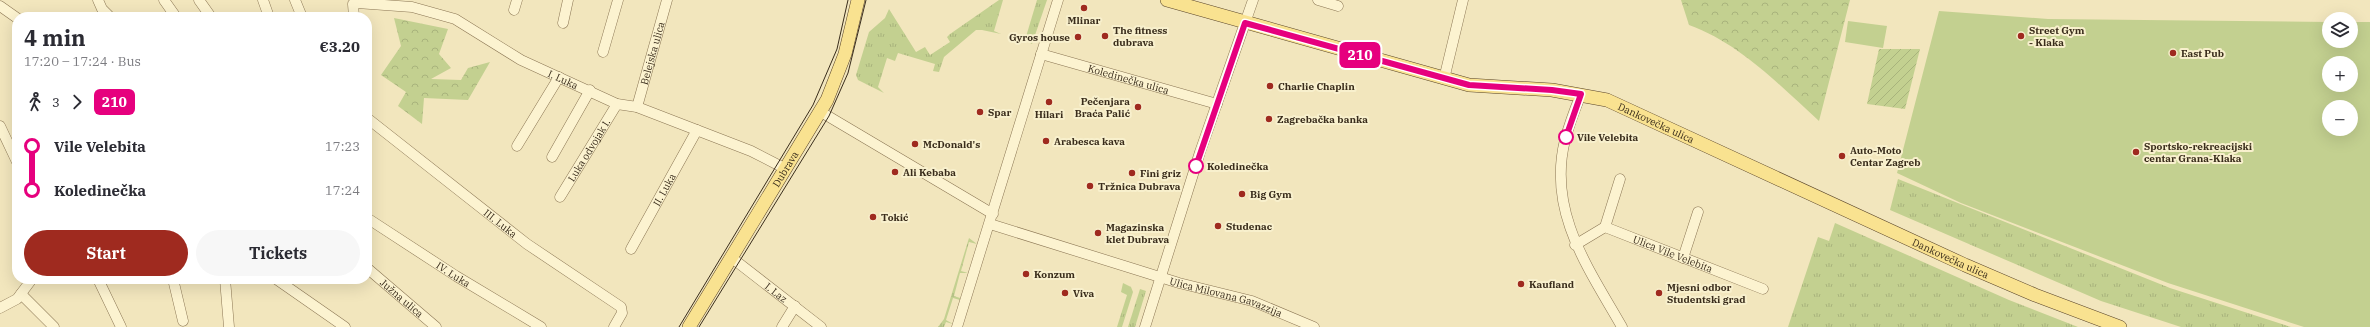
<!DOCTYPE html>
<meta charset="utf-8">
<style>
body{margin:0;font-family:"IBM Plex Serif",serif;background:#f7f7f7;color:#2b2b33;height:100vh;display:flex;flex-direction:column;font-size:15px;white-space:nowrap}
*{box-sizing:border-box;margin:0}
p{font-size:13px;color:#7c7c81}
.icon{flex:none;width:22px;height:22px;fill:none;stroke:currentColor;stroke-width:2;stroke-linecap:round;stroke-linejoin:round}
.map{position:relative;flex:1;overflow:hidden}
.panel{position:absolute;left:12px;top:12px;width:360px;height:272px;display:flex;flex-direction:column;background:#fff;border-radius:16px;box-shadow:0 4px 16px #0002}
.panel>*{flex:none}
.badge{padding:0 8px;border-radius:6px;font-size:14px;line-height:26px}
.fabs{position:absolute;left:2322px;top:12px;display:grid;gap:8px}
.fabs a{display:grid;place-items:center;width:36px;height:36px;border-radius:50%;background:#fff;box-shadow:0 4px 16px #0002;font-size:20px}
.map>.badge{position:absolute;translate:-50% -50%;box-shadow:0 0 0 2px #fff}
.legs{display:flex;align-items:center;gap:6px;height:44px;padding:0 12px;font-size:13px}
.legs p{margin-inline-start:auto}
.head{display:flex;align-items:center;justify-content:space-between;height:68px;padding:0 12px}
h1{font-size:22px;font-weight:700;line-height:30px}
.cta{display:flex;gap:8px;margin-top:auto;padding:8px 12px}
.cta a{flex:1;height:46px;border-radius:24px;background:#9f2a1f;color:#fff;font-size:16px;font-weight:700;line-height:46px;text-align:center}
.cta a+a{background:#f7f7f7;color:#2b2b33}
ul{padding:0 12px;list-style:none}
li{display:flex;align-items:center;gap:14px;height:44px;font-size:15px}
li i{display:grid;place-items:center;width:6px;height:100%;margin:0 5px;background:currentColor}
li i::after{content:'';width:10px;height:10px;margin:-5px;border:3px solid;border-radius:50%;background:#fff}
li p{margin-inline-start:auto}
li:first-child i{background:linear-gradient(#0000 50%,currentColor 0)}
li:last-child i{background:linear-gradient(currentColor 50%,#0000 0)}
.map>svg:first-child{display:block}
</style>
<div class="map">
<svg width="2370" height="327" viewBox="0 0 2370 327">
<defs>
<pattern id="grass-tufts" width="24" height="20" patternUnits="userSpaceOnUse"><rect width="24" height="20" fill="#c3d090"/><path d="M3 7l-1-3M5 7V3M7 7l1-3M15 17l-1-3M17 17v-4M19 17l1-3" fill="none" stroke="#a8b37c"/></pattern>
<pattern id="forest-crowns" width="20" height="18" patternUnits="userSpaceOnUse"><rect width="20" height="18" fill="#c3d090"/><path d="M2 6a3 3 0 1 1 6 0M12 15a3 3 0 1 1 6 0" fill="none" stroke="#a8b37c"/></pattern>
<pattern id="garden-furrows" width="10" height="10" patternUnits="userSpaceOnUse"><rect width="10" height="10" fill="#c3d090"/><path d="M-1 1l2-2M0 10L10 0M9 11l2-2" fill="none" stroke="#a8b37c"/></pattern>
</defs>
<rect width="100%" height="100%" fill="#f2e6bd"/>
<g fill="url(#grass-tufts)">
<polygon points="999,0 1003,0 994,31 1001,34 982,30 976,30 944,57 939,72 933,71 935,64 898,53 895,61 887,58 878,87 884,93 858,80 856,75 869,32 885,18 889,9 916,52 925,47 930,55 950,42 947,37 950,34"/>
<polygon points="1037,0 1047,0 1032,44 1025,40"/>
<polygon points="1898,179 2170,288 2291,327 2181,327 2101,301 1890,210"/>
<polygon points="1835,223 2009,300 2078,327 1788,327 1818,237 1829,241"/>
<polygon points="969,238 977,244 969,242 961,271 968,273 960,273 954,296 960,298 960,300 953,298 946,320 953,324 946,322 944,327 938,327 944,319"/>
<polygon points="1123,283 1131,287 1133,292 1122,327 1117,327 1127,295 1121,292"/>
<polygon points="1140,289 1146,291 1135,327 1128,327"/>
</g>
<g fill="url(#forest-crowns)">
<path d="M1681,0H1850L1819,121C1779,85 1741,44 1689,25Z"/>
<polygon points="394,18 448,29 439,54 451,68 431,79 461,80 468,68 490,62 468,100 424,98 422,124 398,106 406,92 381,75 401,46"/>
</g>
<polygon fill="url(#garden-furrows)" points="1879,49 1920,49 1905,109 1867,104"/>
<g fill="#c3d090" fill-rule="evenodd">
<path d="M1939,11L2048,19L2329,22V41H2351V22H2370V327H2304L2168,283L1961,203L1897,173ZM2329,63H2351V85H2329ZM2329,107H2351V129H2329Z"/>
<polygon points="1848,21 1887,26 1883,48 1845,42"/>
</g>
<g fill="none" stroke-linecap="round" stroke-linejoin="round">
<g stroke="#8b7654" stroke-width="11">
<g id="minor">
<polyline points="98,0 102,9 110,17"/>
<polyline points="164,0 176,17"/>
<polyline points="199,0 211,17"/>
<polyline points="263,0 269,17"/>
<polyline points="295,0 302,17"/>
<polyline points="1318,0 1338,6"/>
<polyline points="0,6 17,18"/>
<polyline points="514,10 517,0"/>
<path id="s1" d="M354,17L353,4L357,3L412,7L455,19L521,60L617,104L637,107L751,151L786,169"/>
<polyline points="563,23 568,0"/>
<polyline points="603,52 618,0"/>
<path id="s2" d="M1041,54L1217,104"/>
<polyline points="1444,79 1463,0"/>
<path d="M1581,94C1575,109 1569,125 1565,140C1547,212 1589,269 1622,327"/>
<path id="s3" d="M637,107L667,0"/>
<polyline points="821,112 993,214"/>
<path id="s4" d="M367,118L527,244L621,307L622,313L614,327"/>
<polyline points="0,126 17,162"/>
<polyline points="517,146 559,77"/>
<polyline points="552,157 590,90"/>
<path id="s5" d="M560,197L617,104"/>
<path id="s6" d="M367,218L456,276L541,327"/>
<path id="s7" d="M990,224L1179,283L1252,301L1314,327"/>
<polyline points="1605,227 1620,179"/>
<path id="s8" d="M1575,245L1605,227L1763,289"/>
<path id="s9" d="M631,249L697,130"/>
<path id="s10" d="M732,258L821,327"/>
<polyline points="1683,258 1698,212"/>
<path id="s11" d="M367,268L436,327"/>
<polyline points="98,279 121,327"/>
<polyline points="173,279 183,321"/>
<polyline points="225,279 229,327"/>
<polyline points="276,279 345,327"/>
<polyline points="21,294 54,327"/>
<polyline points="0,308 17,299 32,279"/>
<polyline points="782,327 795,306"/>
<polyline points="957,327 1058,0"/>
<polyline points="1145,327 1200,152 1253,0"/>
</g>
</g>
<g stroke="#584329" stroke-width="14">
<g id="major">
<path id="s12" d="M1167,0L1469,85L1552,90L1607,100L1965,265L2035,295L2120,327"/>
<path id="s13" d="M689,327L827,100L845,54L858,0"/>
</g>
</g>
<use href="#minor" stroke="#fcf3d0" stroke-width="10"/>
<use href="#major" stroke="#f9e290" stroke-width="13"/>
<g stroke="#392c1b" stroke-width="1">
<polyline points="679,327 813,105 837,49 848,0"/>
<polyline points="699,327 829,116 848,73 866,0"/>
</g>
</g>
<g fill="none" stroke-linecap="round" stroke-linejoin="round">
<g stroke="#fff" stroke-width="9">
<polyline id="line-1" points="1196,166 1245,23 1469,85 1552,90 1581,94 1566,137"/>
</g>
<use href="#line-1" stroke="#e6007e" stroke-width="6"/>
</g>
<g fill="#9f2a1f" stroke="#f8f0cd" stroke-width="1.5">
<circle cx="1084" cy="8" r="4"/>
<circle cx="1105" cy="36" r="4"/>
<circle cx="2021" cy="36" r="4"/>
<circle cx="1078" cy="37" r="4"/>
<circle cx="2173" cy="53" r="4"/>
<circle cx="1270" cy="86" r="4"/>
<circle cx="1049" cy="102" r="4"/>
<circle cx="1138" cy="107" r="4"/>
<circle cx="980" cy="112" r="4"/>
<circle cx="1269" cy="119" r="4"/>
<circle cx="1046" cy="141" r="4"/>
<circle cx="915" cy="144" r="4"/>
<circle cx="2136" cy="152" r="4"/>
<circle cx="1842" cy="156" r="4"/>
<circle cx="895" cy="172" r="4"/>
<circle cx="1132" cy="173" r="4"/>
<circle cx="1090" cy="186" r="4"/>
<circle cx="1242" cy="194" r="4"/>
<circle cx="873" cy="217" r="4"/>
<circle cx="1218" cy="226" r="4"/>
<circle cx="1098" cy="233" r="4"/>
<circle cx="1026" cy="274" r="4"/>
<circle cx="1521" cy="284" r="4"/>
<circle cx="1065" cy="293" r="4"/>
<circle cx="1659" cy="293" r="4"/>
</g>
<g fill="#fff" stroke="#e6007e" stroke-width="2">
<circle cx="1566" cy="137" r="7"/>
<circle cx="1196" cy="166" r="7"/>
</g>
<g text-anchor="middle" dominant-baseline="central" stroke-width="4" stroke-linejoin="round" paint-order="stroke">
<g font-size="10" font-weight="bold" fill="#392c1b" stroke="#f8f0cd" text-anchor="start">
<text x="1084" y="20" text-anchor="middle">Mlinar</text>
<text x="1113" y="30">The fitness<tspan x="1113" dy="12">dubrava</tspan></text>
<text x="2029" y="30">Street Gym<tspan x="2029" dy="12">- Klaka</tspan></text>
<text x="1070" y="37" text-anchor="end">Gyros house</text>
<text x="2181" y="53">East Pub</text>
<text x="1278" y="86">Charlie Chaplin</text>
<text x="1130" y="101" text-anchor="end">Pečenjara<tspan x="1130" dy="12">Braća Palić</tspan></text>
<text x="988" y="112">Spar</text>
<text x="1049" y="114" text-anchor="middle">Hilari</text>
<text x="1277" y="119">Zagrebačka banka</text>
<text x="1054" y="141">Arabesca kava</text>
<text x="923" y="144">McDonald's</text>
<text x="2144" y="146">Sportsko-rekreacijski<tspan x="2144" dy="12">centar Grana-Klaka</tspan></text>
<text x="1850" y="150">Auto-Moto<tspan x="1850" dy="12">Centar Zagreb</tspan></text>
<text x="903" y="172">Ali Kebaba</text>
<text x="1140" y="173">Fini griz</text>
<text x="1098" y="186">Tržnica Dubrava</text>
<text x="1250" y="194">Big Gym</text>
<text x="881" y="217">Tokić</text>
<text x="1226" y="226">Studenac</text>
<text x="1106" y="227">Magazinska<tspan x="1106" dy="12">klet Dubrava</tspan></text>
<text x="1034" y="274">Konzum</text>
<text x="1529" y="284">Kaufland</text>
<text x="1667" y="287">Mjesni odbor<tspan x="1667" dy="12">Studentski grad</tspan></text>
<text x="1073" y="293">Viva</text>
</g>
<g font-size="10" fill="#392c1b" stroke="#f8f0cd">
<text stroke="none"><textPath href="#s3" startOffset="56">Belejska ulica</textPath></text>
<text stroke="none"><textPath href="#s1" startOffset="241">I. Luka</textPath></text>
<text stroke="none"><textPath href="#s2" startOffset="91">Koledinečka ulica</textPath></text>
<text stroke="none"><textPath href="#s12" startOffset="507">Dankovečka ulica</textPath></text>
<text stroke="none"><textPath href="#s5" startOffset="55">Luka odvojak I.</textPath></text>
<text stroke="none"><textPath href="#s13" startOffset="185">Dubrava</textPath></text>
<text stroke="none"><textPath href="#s9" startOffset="68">II. Luka</textPath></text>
<text stroke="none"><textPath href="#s4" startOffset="170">III. Luka</textPath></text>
<text stroke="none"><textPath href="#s8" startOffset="108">Ulica Vile Velebita</textPath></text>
<text stroke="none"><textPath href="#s12" startOffset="831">Dankovečka ulica</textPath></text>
<text stroke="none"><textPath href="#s6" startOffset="103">IV. Luka</textPath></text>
<text stroke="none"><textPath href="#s10" startOffset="56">I. Laz</textPath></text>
<text stroke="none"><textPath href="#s7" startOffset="247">Ulica Milovana Gavazzija</textPath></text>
<text stroke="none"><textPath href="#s11" startOffset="46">Južna ulica</textPath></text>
</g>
<g font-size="10" font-weight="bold" fill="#392c1b" stroke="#f8f0cd" text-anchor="start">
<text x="1577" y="137">Vile Velebita</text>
<text x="1207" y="166">Koledinečka</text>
</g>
</g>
</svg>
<div class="fabs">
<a><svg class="icon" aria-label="layers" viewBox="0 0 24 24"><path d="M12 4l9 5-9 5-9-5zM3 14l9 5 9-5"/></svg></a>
<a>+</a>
<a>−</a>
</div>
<b class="badge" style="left:1360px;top:55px;background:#e6007e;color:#fff">210</b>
<section class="panel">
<div class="head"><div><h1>4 min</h1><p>17:20 – 17:24 · Bus</p></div><b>€3.20</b></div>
<div class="legs"><svg class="icon" aria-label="walk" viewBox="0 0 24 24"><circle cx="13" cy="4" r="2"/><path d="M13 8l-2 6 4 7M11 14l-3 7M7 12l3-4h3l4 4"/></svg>3<svg class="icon" aria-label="forward" viewBox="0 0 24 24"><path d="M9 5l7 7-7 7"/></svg><b class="badge" style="background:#e6007e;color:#fff">210</b></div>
<ul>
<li><i style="color:#e6007e"></i><b>Vile Velebita</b><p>17:23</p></li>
<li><i style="color:#e6007e"></i><b>Koledinečka</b><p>17:24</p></li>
</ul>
<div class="cta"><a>Start</a><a>Tickets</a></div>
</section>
</div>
